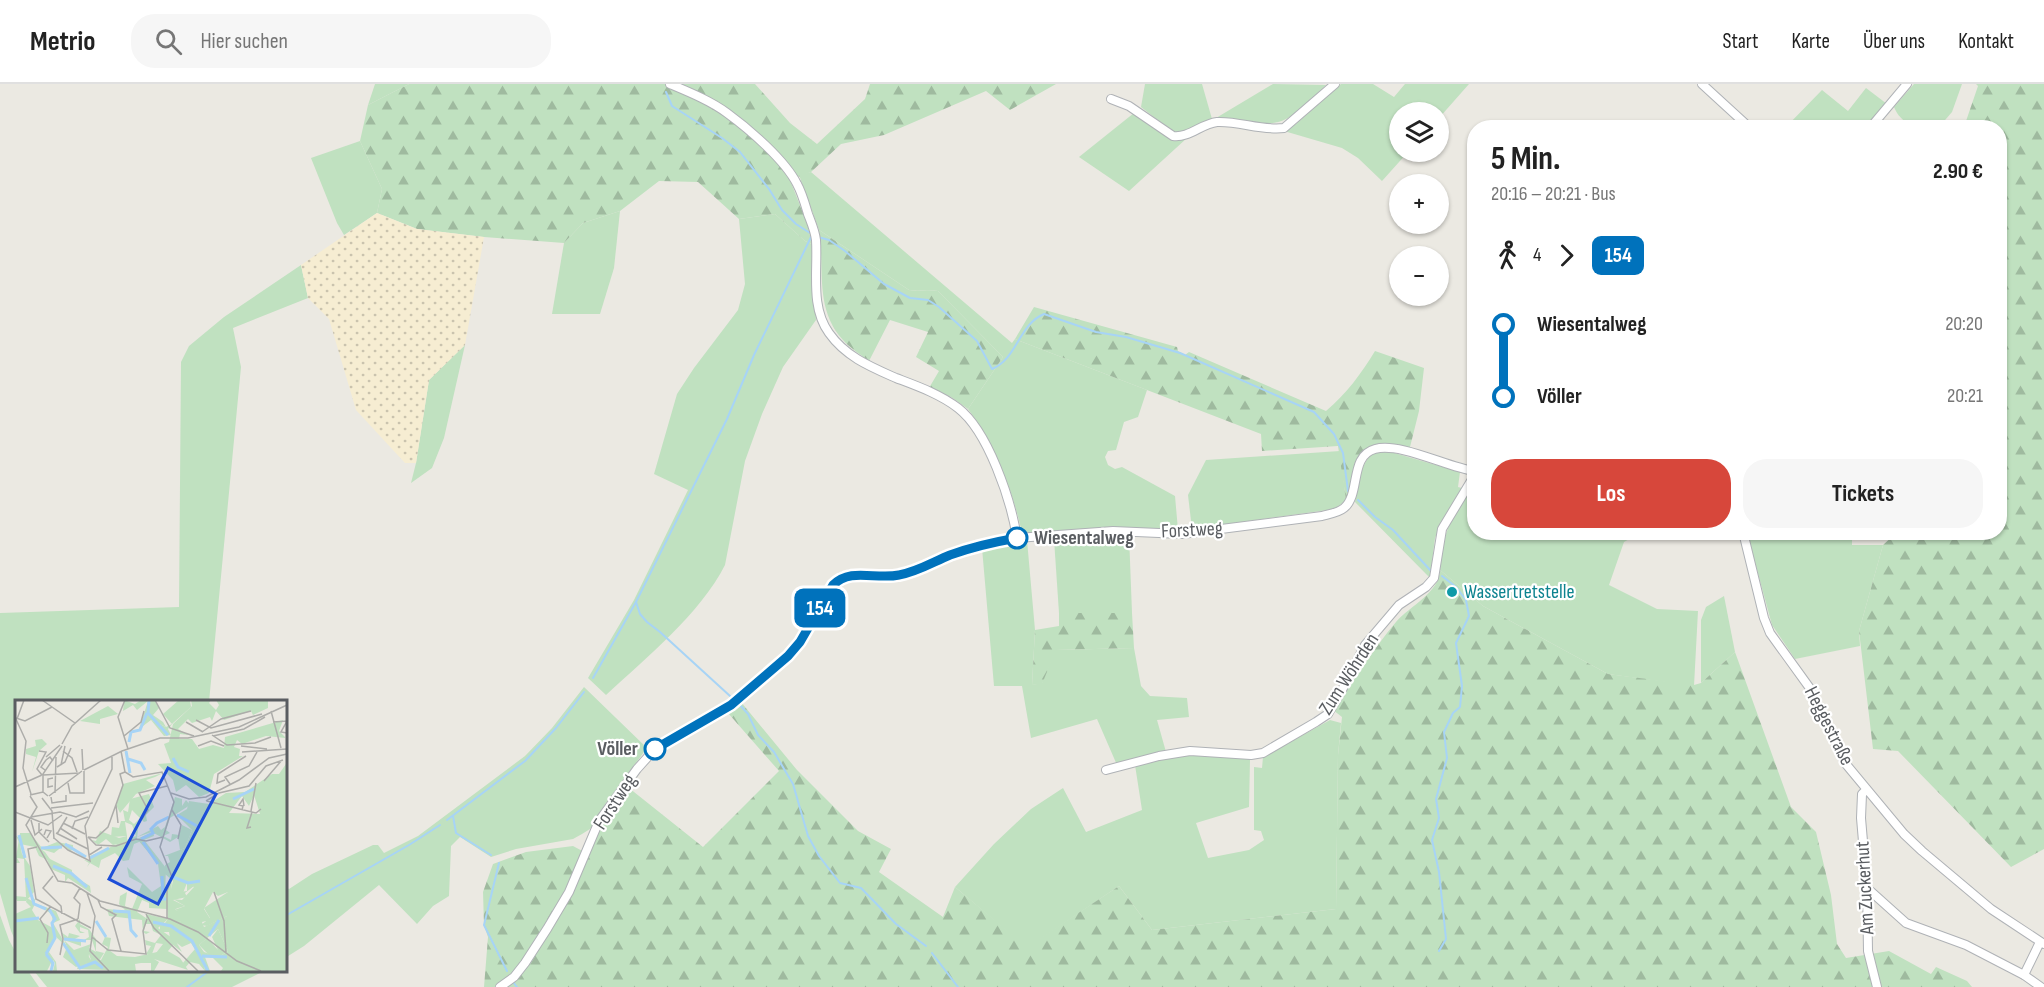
<!DOCTYPE html>
<html lang="de">
<meta charset="utf-8">
<style>
body{margin:0;font-family:"Sofia Sans Condensed",sans-serif;background:#f6f6f6;color:#222;height:100vh;display:flex;flex-direction:column;font-size:22px;white-space:nowrap}
*{box-sizing:border-box;margin:0}
p{font-size:20px;color:#767676}
.icon{flex:none;width:33px;height:33px;fill:none;stroke:currentColor;stroke-width:2;stroke-linecap:round;stroke-linejoin:round}
.map{position:relative;flex:1;overflow:hidden}
.details{position:absolute;left:1467px;top:36px;width:540px;height:420px;display:flex;flex-direction:column;background:#fff;border-radius:24px;box-shadow:0 2px 4px #0004}
.details>*{flex:none}
.badge{padding:0 12px;border-radius:9px;font-size:21px;line-height:39px}
.buttons{position:absolute;left:1389px;top:18px;display:grid;gap:12px}
.buttons a{display:grid;place-items:center;width:60px;height:60px;border-radius:50%;background:#fff;box-shadow:0 2px 4px #0004;font-size:30px}
.map>.badge{position:absolute;translate:-50% -50%;box-shadow:0 0 0 3px #fff}
.legs{display:flex;align-items:center;gap:9px;height:66px;padding:0 24px;font-size:20px}
.legs p{margin-inline-start:auto}
.head{display:flex;align-items:center;justify-content:space-between;height:102px;padding:0 24px}
h1{font-size:33px;font-weight:700;line-height:45px}
.button{display:flex;gap:12px;margin-top:auto;padding:12px 24px}
.button a{flex:1;height:69px;border-radius:24px;background:#d7473b;color:#fff;font-size:24px;font-weight:700;line-height:69px;text-align:center}
.button a+a{background:#f6f6f6;color:#222}
ul{padding:0 24px;list-style:none}
li{display:flex;align-items:center;gap:21px;height:72px;font-size:22px}
li i{display:grid;place-items:center;width:9px;height:100%;margin:0 8px;background:currentColor}
li i::after{content:'';width:15px;height:15px;margin:-8px;border:4px solid;border-radius:50%;background:#fff}
li p{margin-inline-start:auto}
li:first-child i{background:linear-gradient(#0000 50%,currentColor 0)}
li:last-child i{background:linear-gradient(currentColor 50%,#0000 0)}
header{display:flex;align-items:center;gap:36px;box-sizing:border-box;height:84px;padding:0 30px;background:#fff;border-bottom:2px solid #e0e0e0}
header strong{font-size:28px}
nav{display:flex;gap:33px;margin-inline-start:auto;font-size:21px}
.search{width:420px;height:54px;background:#f6f6f6;display:flex;align-items:center;gap:15px;box-sizing:border-box;padding:0 21px;border-radius:24px;color:#767676;font-size:22px}
.map>svg:first-child{display:block}
</style>
<header>
<strong>Metrio</strong>
<div class="search"><svg class="icon" aria-label="search" viewBox="0 0 24 24"><circle cx="10" cy="10" r="6"/><path d="M15 15l6 6"/></svg>Hier suchen</div>
<nav><a>Start</a><a>Karte</a><a>Über uns</a><a>Kontakt</a></nav>
</header>
<div class="map">
<svg width="2044" height="903" viewBox="0 0 2044 903">
<defs>
<pattern id="forest-firs" width="22" height="20" patternUnits="userSpaceOnUse" patternTransform="scale(1.5)"><rect width="22" height="20" fill="#c0e1c0"/><path d="M5 1l3.5 6h-7zM16 11l3.5 6h-7z" fill="#9fba9f"/></pattern>
<pattern id="sand-dots" width="8" height="8" patternUnits="userSpaceOnUse" patternTransform="scale(1.5)"><rect width="8" height="8" fill="#f6edd2"/><path d="M2 2h.1M6 6h.1" fill="none" stroke="#cac3ae" stroke-width="1.8" stroke-linecap="round"/></pattern>
</defs>
<rect width="100%" height="100%" fill="#ebe9e2"/>
<g fill="#c0e1c0">
<polygon points="375,0 409,0 368,21"/>
<path d="M1145,0H1202L1212,35C1198,39 1187,50 1173,48L1141,23Z"/>
<path d="M1273,0L1326,1C1314,12 1301,28 1286,35C1266,45 1238,37 1216,34Z"/>
<polygon points="1341,0 1373,0 1394,13 1405,0 1469,0 1439,34 1438,28 1400,28 1400,68 1408,68 1382,97 1358,74 1342,64 1284,47 1296,40"/>
<path d="M1914,0H1962L1952,28L1939,43C1921,44 1902,43 1894,23Z"/>
<polygon points="1866,4 1887,20 1865,43 1785,44 1822,6 1848,27"/>
<polygon points="1134,29 1147,37 1172,55 1187,54 1129,107 1079,73"/>
<polygon points="360,57 382,105 377,129 344,151 337,139 311,74"/>
<path d="M811,88L1012,259L1015,255L1147,306L1138,333L1124,338L1116,366L1108,367L1105,373L1108,381L1115,385L1122,383L1175,412L1178,446L1114,444L1022,449C1013,407 994,359 968,325L1003,273L938,207C928,205 920,208 909,206L819,146L799,91Z"/>
<polygon points="620,127 614,184 600,230 552,230 564,159 583,139"/>
<path d="M775,130L805,157L812,160L816,236L783,283L762,330L745,377L725,481C700,530 646,574 606,611L588,594L634,516L688,406L654,390L677,310L694,284L738,226L745,200L739,135Z"/>
<polygon points="301,181 308,214 233,244 241,283 209,618 16,618 16,858 11,847 0,809 0,529 179,523 181,278 189,262 224,233"/>
<polygon points="465,261 444,354 432,384 411,399 416,379 429,296"/>
<polygon points="1340,367 1346,416 1335,425 1192,445 1188,411 1206,376"/>
<path d="M1377,367L1391,368L1460,388L1458,403L1462,404L1443,435L1435,454L1430,494L1355,418C1359,402 1360,374 1377,367Z"/>
<polygon points="1474,399 1474,448 1640,449 1624,458 1609,501 1657,525 1698,527 1694,602 1608,590 1483,522 1440,486 1443,458 1450,439"/>
<polygon points="1747,449 1852,449 1852,461 1883,461 1859,547 1860,562 1795,575 1772,541"/>
<polygon points="1129,451 1132,529 1059,529 1054,455"/>
<polygon points="1027,456 1035,546 1032,601 1042,599 1055,566 1134,564 1141,602 1150,612 1187,614 1189,633 1157,636 1166,668 1117,681 1097,635 1031,654 1022,602 994,602 982,464"/>
<polygon points="1724,512 1735,568 1701,599 1701,536 1706,523"/>
<polygon points="584,603 647,664 606,719 590,745 582,750 573,755 516,765 491,773 460,753 451,762 449,812 433,822 417,840 379,801 304,862 285,874 285,803 289,805 312,790 373,761 378,761 384,769 418,752 525,672 552,644"/>
<polygon points="1330,636 1341,639 1338,671 1336,825 1152,846 1119,802 1027,864 955,803 994,760 1031,725 1063,704 1086,748 1142,726 1135,681 1189,669 1247,673 1250,676 1249,723 1196,739 1208,774 1249,766 1264,756 1261,747 1254,746 1254,683 1262,684 1263,673"/>
<polygon points="0,831 9,856 16,869 16,886 28,887 39,903 0,903"/>
<polygon points="34,887 264,887 232,903 47,903"/>
</g>
<g fill="url(#forest-firs)">
<polygon points="409,0 755,0 790,39 817,60 865,15 870,0 1056,0 1010,26 986,7 884,51 841,60 811,88 790,96 807,139 812,160 805,157 775,130 739,135 698,98 659,97 620,127 583,139 564,159 484,153 417,145 377,129 382,105 360,57 368,21"/>
<polygon points="1976,0 2044,0 2044,765 2011,783 1898,667 1873,665 1859,547 1883,461 1896,449 2000,448 2000,44 1964,43 1978,2"/>
<path d="M819,146L909,206C921,208 927,205 938,207L1003,273L968,325L951,313L929,304L939,287L916,273L928,248L890,236L869,277C860,270 850,264 843,256C814,224 825,185 819,146Z"/>
<path d="M1034,223L1177,263L1178,267L1185,271L1189,268L1326,327C1347,309 1361,290 1375,267L1424,284L1419,327L1409,367L1366,366L1346,416L1338,362L1262,367L1261,350L1015,255Z"/>
<path d="M1440,486L1483,522L1608,590L1694,601L1701,599L1735,568L1791,723L1816,748L1831,811L1837,860L1846,874L1889,867L1931,890L1936,883L1967,897L1972,903H484L488,853L484,841L483,808L493,780L526,768L573,762L588,770L599,745L629,704L703,763L779,687L728,629L741,618L797,686L858,747L891,765L879,788L943,833L955,803L1027,863L1119,802L1152,846L1336,825L1338,671L1342,633L1333,626C1353,598 1374,564 1396,538C1411,521 1439,509 1440,486Z"/>
<polygon points="1059,529 1132,529 1134,564 1056,566 1042,600 1032,601 1035,546 1059,542"/>
</g>
<polygon fill="url(#sand-dots)" points="377,129 417,145 484,153 465,261 429,296 416,379 405,379 356,326 329,235 308,214 301,181"/>
<g fill="none" stroke-linecap="round" stroke-linejoin="round">
<g stroke="#a7d4f6" stroke-width="2">
<polyline points="666,8 672,22 722,54 740,68 769,105 782,126 796,140 813,151"/>
<path d="M818,153L829,156L845,167L884,200L910,214L928,216L939,223L977,257L992,285C1017,275 1019,240 1044,230L1096,248L1126,253L1180,269L1314,328L1334,350L1343,369L1348,407"/>
<polyline points="1358,416 1375,433 1393,446 1432,488"/>
<polyline points="636,518 640,530 647,538 660,548 730,612"/>
<polyline points="593,594 636,518 727,335 754,271 812,151"/>
<polyline points="740,621 748,630 758,651 774,668 793,700 808,752 819,772 840,799 861,804 896,840 926,862"/>
<polyline points="453,732 456,749 491,771"/>
<polyline points="447,736 525,677 556,644 584,608"/>
<polyline points="499,779 484,841 507,887"/>
<polyline points="285,832 409,761 440,741"/>
<polyline points="1439,867 1446,855 1439,788 1432,756 1439,734 1436,715 1447,674 1444,648 1453,629 1460,623 1462,602 1456,559 1469,532 1466,516 1456,503 1442,492"/>
<polyline points="932,869 958,903"/>
<polyline points="513,898 517,903"/>
<polyline points="187,903 210,886"/>
</g>
<g stroke="#afb2b6" stroke-width="10">
<g id="minor">
<path d="M670,0C689,8 711,17 727,29C749,45 785,76 797,100C802,109 805,120 808,130C811,138 815,147 816,156C818,187 810,223 829,249C846,273 871,283 896,294C917,302 940,310 958,324C988,347 1011,416 1017,454"/>
<polyline points="1702,0 1750,44"/>
<path d="M1111,15L1129,22L1173,52C1189,54 1201,40 1217,38C1240,37 1261,47 1284,44L1335,0"/>
<polyline points="1870,44 1907,0"/>
<polyline points="1743,448 1764,534 1770,549 1809,603 1845,679 1904,750 1922,767 1991,825 2044,860"/>
<polyline points="1106,686 1159,672 1190,667 1251,671 1263,669 1316,638 1328,630 1342,606 1365,561 1399,521 1426,503 1434,494 1442,445 1474,392"/>
<polyline points="1866,706 1862,710 1861,734 1867,804 1868,867 1877,903"/>
<polyline points="1867,804 1906,839 1966,861 2024,891 2041,903"/>
<polyline points="2024,891 2040,858"/>
<path d="M500,903L514,893L525,879L547,845L569,808L599,737L637,685L655,665L731,621L788,572L800,558L833,501L841,493L851,490L882,493L912,488L964,466L1017,454L1113,447L1182,450L1322,432C1329,430 1338,429 1344,424C1361,410 1349,372 1375,365C1400,358 1447,383 1474,387"/>
</g>
</g>
<use href="#minor" stroke="#fff" stroke-width="8"/>
</g>
<g fill="none" stroke-linecap="round" stroke-linejoin="round">
<g stroke="#fff" stroke-width="14">
<path id="line-1" d="M655,665L731,621L788,572L800,558L833,501C851,483 875,496 899,491C917,488 933,478 950,471C972,463 994,458 1017,454"/>
</g>
<use href="#line-1" stroke="#0072bc" stroke-width="9"/>
</g>
<g fill="#fff" stroke="#0072bc" stroke-width="3">
<circle cx="1017" cy="454" r="10"/>
<circle cx="655" cy="665" r="10"/>
</g>
<circle fill="#0f9aa8" stroke="#fff" stroke-width="2" cx="1452" cy="508" r="6"/>
<g text-anchor="middle" dominant-baseline="central" stroke-width="4.5" stroke-linejoin="round" paint-order="stroke">
<g font-size="20" fill="#5a5d61" stroke="#fff">
<text transform="translate(1192 446) rotate(-3)">Forstweg</text>
<text transform="translate(1349 590) rotate(-57)">Zum Wöhrden</text>
<text transform="translate(1829 642) rotate(63)">Heggestraße</text>
<text transform="translate(615 718) rotate(-57)">Forstweg</text>
<text transform="translate(1865 804) rotate(-93)">Am Zuckerhut</text>
</g>
<g font-size="20" font-weight="bold" fill="#5a5d61" stroke="#fff" text-anchor="start">
<text x="1034" y="454">Wiesentalweg</text>
<text x="638" y="665" text-anchor="end">Völler</text>
</g>
<g font-size="20" fill="#0d838f" stroke="#fff" text-anchor="start">
<text x="1464" y="508">Wassertretstelle</text>
</g>
</g>
<g transform="translate(15 616)">
<rect width="272" height="272" fill="#ebe9e2"/>
<path d="M164,0H175L176,7L158,23L153,29L156,35L149,36L136,20L151,27L157,24L148,14ZM134,94L139,107L131,115L132,121L129,122L117,110L114,120L119,124L110,121L108,110L113,112L115,99ZM160,97L167,99V106L171,100L175,105L155,118L151,130L155,133L148,136L156,140L157,134L164,135L167,125L177,130L170,148L165,150L163,137L155,142L137,132L122,137L143,126L146,130L150,127ZM85,131L104,138L112,136V142L98,145L91,139L83,145L77,140L81,141ZM4,139L7,154L15,166L19,192L11,201H2L0,196L11,197L9,159L2,158L5,163H0ZM123,140L130,141L151,168L150,194L157,179L156,193L172,191V183L179,186L170,193L172,197L158,200L170,206L160,209L167,214L166,222L153,218L152,209L134,208V203L127,200L122,212L131,218V214L153,219L143,228L160,240L167,252L158,245L153,251L141,253L148,244L141,243L137,254H131L136,246L131,245L130,240L140,243L146,235L138,231L136,224H130L129,231L135,232L131,234L128,232L127,220L94,216L92,209L111,211L104,204L105,196L112,192L110,206L117,209L127,184L114,177L112,167L137,192L146,186L143,164ZM31,157L57,170V175L75,186L76,193L53,178L50,182V175L36,169ZM213,192L212,216L192,226L186,225L195,218L189,208ZM65,219V224L74,229L81,239V251L89,253L84,261L76,260L74,254L73,263L61,267L48,257L52,247L46,232L53,237L54,233L65,236L58,240L66,241V246L49,240L59,250L76,244L74,248L81,252L77,240H69L74,237L73,230L65,227V231L70,233H65L60,226ZM203,229L213,251L204,257L194,255L184,245L192,238L203,250L197,237ZM180,249L188,261L190,271L184,264L175,262L170,268L167,264Z" fill="#c0e1c0"/>
<path d="M109,0L120,4L126,0H140L144,8L138,15L148,22L151,27L136,20L124,29L133,1L122,10L118,5L108,11ZM176,0H196L194,3L201,10L204,5L201,0H253V8L238,15L236,11L209,20L201,11L197,21L195,17L177,23L173,19L163,29L174,35L165,34L164,39H177L184,49L198,45L209,48L210,37L268,20L264,31L271,38L251,36L227,44L222,40L219,47L225,49L224,56H228L199,74L194,93L184,97L171,85L161,92L158,80L143,64L156,63L149,44L154,42L158,24L177,6ZM93,6L103,14L85,19V24L65,21ZM34,38L27,39L32,44L24,51L17,72L21,57L11,54V49L21,46L20,40ZM271,64V271H206L208,268L198,258L190,257L195,271H190L188,261L176,243L167,247L155,238L154,232H145V223L133,219L150,223L155,216L166,222V215L158,206L162,209L170,206L158,199L167,200L179,187L172,183L168,193H155L158,181L150,174V165L155,162L153,156H149L170,148L177,130L162,115L172,109L174,101L194,104L211,93L230,92L257,74H264ZM239,95L245,114L214,113L227,96L234,106ZM198,192L203,196L213,192L206,209L212,216L189,227L187,222L196,220L189,209ZM203,229L213,251L204,257L189,252L184,245ZM148,73L140,77L131,80L140,86L121,94L105,113L101,105L108,84ZM124,119L122,139L138,132L139,136L119,144L114,160L108,161L100,153L86,160L84,168L75,163L72,167L74,163L69,160L75,161V156L121,136L117,125L110,122L112,136L96,137L97,127L104,128L106,121H112L119,124ZM5,133H15L27,148L42,142L58,145V148L56,151L48,146L39,153L26,149L30,152L37,162L24,156L20,147L5,144L1,136L5,138ZM12,198L17,201L21,198L19,203L41,211L45,220L38,223L52,247L41,237L34,252L41,262L42,271H38L40,263L38,260L36,271V263L32,271H0V214L16,207L11,202ZM20,204L37,214L38,228L23,220L17,210ZM90,237L96,238L94,250L102,256L120,257L151,250L165,258L173,270L139,259L144,262L139,271H136V263H126L120,264L121,271L62,269L64,264L73,263L72,254L76,260H86L93,247L87,244Z" fill="#c0e1c0" fill-rule="evenodd"/>
<path fill="none" stroke="#a7d4f6" stroke-width="3" d="M134,0L133,13L153,35M114,42L116,32L125,30L132,13M111,51L115,73M158,58L163,67L174,72M113,59L126,63L130,70M218,99L239,89M162,115L182,126M4,135L10,158M126,139L138,133L136,129L142,123L154,117M128,142L143,164M50,144L71,157M26,148L47,147M75,158L94,148M38,166L56,173L72,187M147,176L148,199H152M158,177L173,183L185,181M11,178L19,204L31,209M98,211L114,212L116,230L122,237M0,221L24,218M81,221L91,237M138,222L156,226L177,241L193,271M194,236L204,220M49,239L71,241M48,243L65,268L80,262L88,268M31,254L40,238L37,223L40,219L34,209M31,254L38,263L36,271M187,256L212,257"/>
<path fill="none" stroke="#adadaa" stroke-width="1.5" d="M27,0L60,23M110,0L103,17L113,49M140,0L155,28L179,36M256,11L266,48M0,17L11,41L8,68L16,94M1,18L10,21L37,7M2,19L9,0M181,20L196,28L247,14M171,22L188,32M258,22L272,21L266,32L272,33M187,32L206,19L236,11M197,35L212,45L240,43L256,37M109,36L126,22L129,11M198,36L229,29L250,17M47,44L57,26L86,0M183,46L196,41L209,46M226,46L252,49M67,49L68,70M24,51L31,52L22,69L27,75M48,51L57,58L62,72M106,51L110,72L118,77L147,72L159,102L145,147L157,177L152,191V218M227,52L272,49M31,57L45,45M46,65L50,46M42,67L50,62L56,48M30,70L26,67L31,60L35,57L38,61M69,70L107,51L145,38H173L224,27L272,5M28,75L65,73M210,80L202,83L203,74L231,56M249,81L267,60M53,83L55,93H69V71M215,84L210,77L234,66L242,52M38,86L33,87V79L38,78M0,87L27,75M28,92V74L47,46M40,93L41,57M156,93L174,99L191,97L224,80L254,58L272,54M15,95L28,92L33,96M15,96L22,107L11,125L43,181L57,183L85,201L155,219L183,232L222,261L246,271M34,96L67,71M36,97L37,103L43,102L51,101V95M27,98L37,111L39,139M191,101L204,93L234,86L251,66L268,60M192,101L241,113L246,109M101,105L103,123M36,108L78,103M157,110L166,125L163,139M227,110L228,106L224,105L228,99L229,106M236,111L241,83M0,112L33,125L47,115M16,117L45,112L61,117L74,111M127,119L133,110L124,93L152,86M16,120L20,135L27,129M24,123V132L34,142M48,123L70,134M236,127L232,128L237,112M45,128L62,139M57,129L60,121L73,117M41,133L73,149M42,134L52,117M29,135L31,130L36,131L32,138M73,137L81,138L93,127L108,85L105,74L110,72M73,137L81,145L101,146L121,139L131,141L148,137M39,138L53,150L75,161L74,155L87,147M22,147L13,149L21,199L76,228M74,155L70,126L97,69V57M38,176L28,188L46,206L47,214M199,192L209,221L211,253M72,193L80,216L75,251L94,271M83,200L86,207L101,215L97,219L106,251M131,214L139,228L183,271M63,219L65,204L59,198L65,188M77,237L93,250L131,254L128,231L132,219M32,243L33,233L25,219L36,206M45,255L48,239L45,225L63,219"/>
<path fill="#1d4ed8" fill-opacity="0.15" stroke="#1d4ed8" stroke-width="3" d="M153,68L201,94L143,204L94,179Z"/>
<rect width="272" height="272" fill="none" stroke="#5a5d61" stroke-width="3"/>
</g>
</svg>
<div class="buttons">
<a><svg class="icon" aria-label="layers" viewBox="0 0 24 24"><path d="M12 4l9 5-9 5-9-5zM3 14l9 5 9-5"/></svg></a>
<a>+</a>
<a>−</a>
</div>
<b class="badge" style="left:820px;top:524px;background:#0072bc;color:#fff">154</b>
<section class="details">
<div class="head"><div><h1>5 Min.</h1><p>20:16 – 20:21 · Bus</p></div><b>2.90 €</b></div>
<div class="legs"><svg class="icon" aria-label="walk" viewBox="0 0 24 24"><circle cx="13" cy="4" r="2"/><path d="M13 8l-2 6 4 7M11 14l-3 7M7 12l3-4h3l4 4"/></svg>4<svg class="icon" aria-label="forward" viewBox="0 0 24 24"><path d="M9 5l7 7-7 7"/></svg><b class="badge" style="background:#0072bc;color:#fff">154</b></div>
<ul>
<li><i style="color:#0072bc"></i><b>Wiesentalweg</b><p>20:20</p></li>
<li><i style="color:#0072bc"></i><b>Völler</b><p>20:21</p></li>
</ul>
<div class="button"><a>Los</a><a>Tickets</a></div>
</section>
</div>
